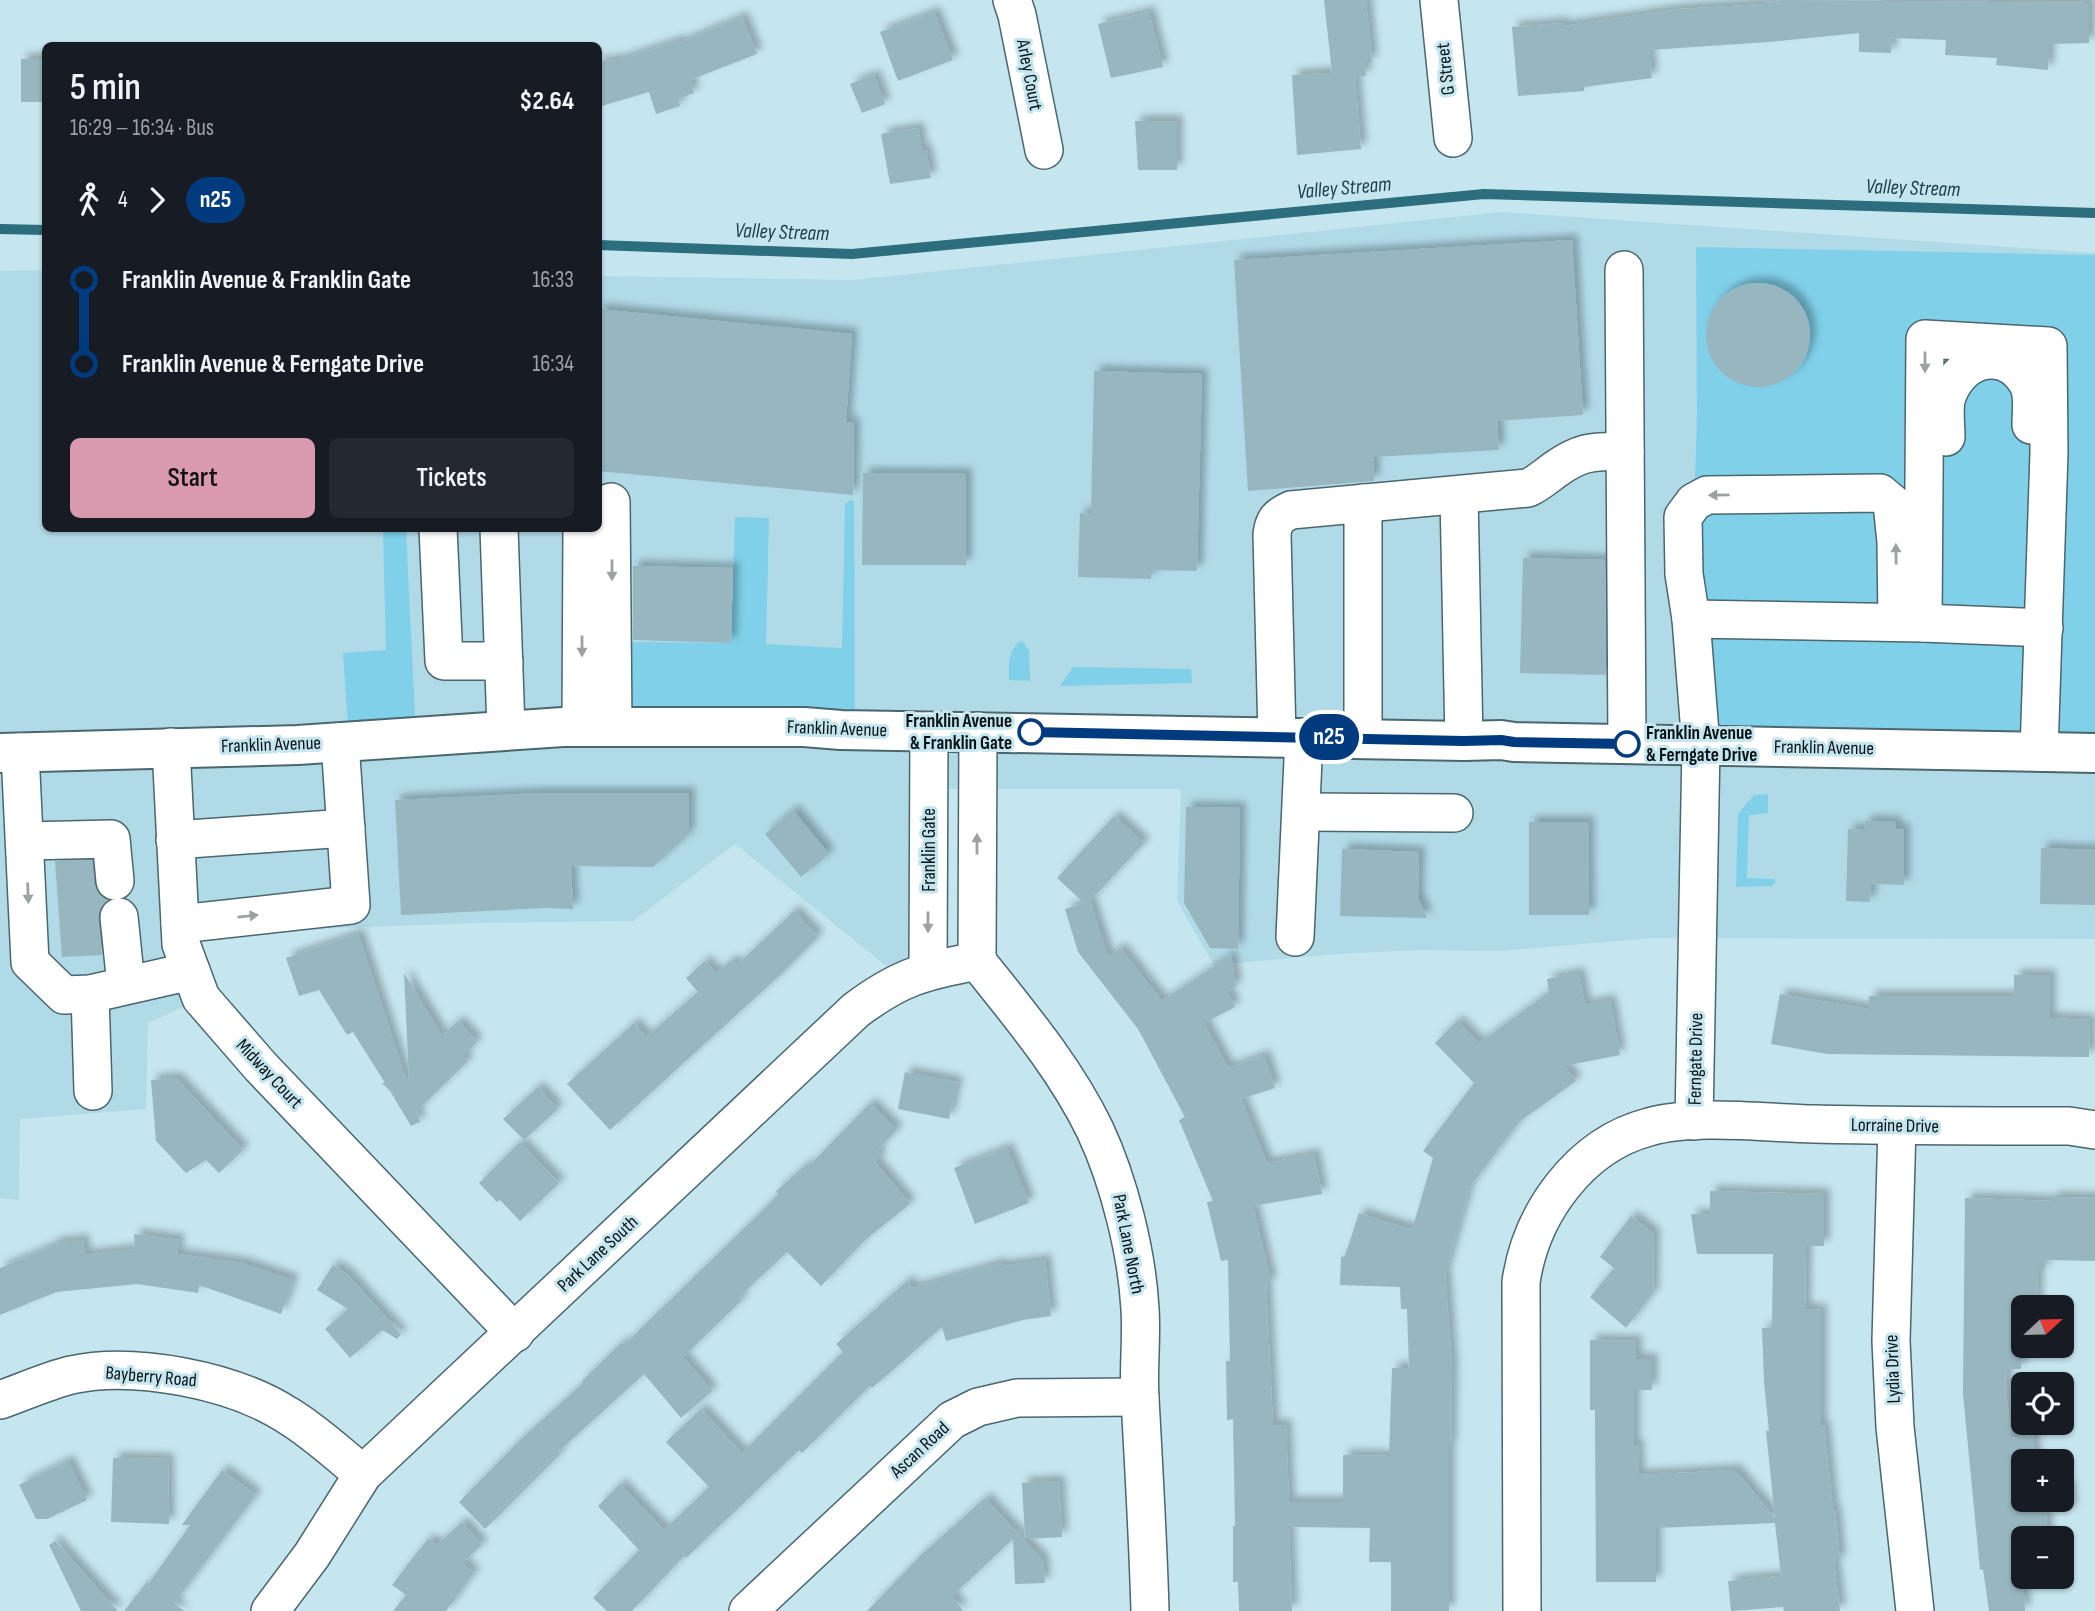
<!DOCTYPE html>
<meta charset="utf-8">
<style>
body{margin:0;font-family:"Sofia Sans Condensed",sans-serif;background:#242831;color:#f1f3f6;height:100vh;display:flex;flex-direction:column;font-size:26px;white-space:nowrap}
*{box-sizing:border-box;margin:0}
p{font-size:23px;color:#9ea1a6}
.icon{flex:none;width:38px;height:38px;fill:none;stroke:currentColor;stroke-width:2;stroke-linecap:round;stroke-linejoin:round}
.map{position:relative;flex:1;overflow:hidden}
.drawer{position:absolute;left:42px;top:42px;width:560px;height:490px;display:flex;flex-direction:column;background:#171b24;border-radius:10px;box-shadow:0 2px 5px #0004}
.drawer>*{flex:none}
.badge{padding:0 14px;border-radius:23px;font-size:24px;line-height:46px}
.needle{width:46px;rotate:68deg}
.controls{position:absolute;left:2011px;top:1295px;display:grid;gap:14px}
.controls a{display:grid;place-items:center;width:63px;height:63px;border-radius:10px;background:#171b24;box-shadow:0 2px 5px #0004;font-size:35px}
.map>.badge{position:absolute;translate:-50% -50%;box-shadow:0 0 0 4px #fff}
.legs{display:flex;align-items:center;gap:10px;height:77px;padding:0 28px;font-size:23px}
.legs p{margin-inline-start:auto}
.summary{display:flex;align-items:center;justify-content:space-between;height:119px;padding:0 28px}
h1{font-size:38px;font-weight:600;line-height:52px}
.action{display:flex;gap:14px;margin-top:auto;padding:14px 28px}
.action a{flex:1;height:80px;border-radius:10px;background:#d999ae;color:#111;font-size:28px;font-weight:600;line-height:80px;text-align:center}
.action a+a{background:#242831;color:#f1f3f6}
ul{padding:0 28px;list-style:none}
li{display:flex;align-items:center;gap:24px;height:84px;font-size:26px}
li i{display:grid;place-items:center;width:10px;height:100%;margin:0 9px;background:currentColor}
li i::after{content:'';width:18px;height:18px;margin:-9px;border:5px solid;border-radius:50%;background:#171b24}
li p{margin-inline-start:auto}
li:first-child i{background:linear-gradient(#0000 50%,currentColor 0)}
li:last-child i{background:linear-gradient(currentColor 50%,#0000 0)}
.map>svg:first-child{display:block}
</style>
<div class="map">
<svg width="2095" height="1611" viewBox="0 0 2095 1611">
<defs>
<filter id="shadow"><feDropShadow dx="6" dy="-6" stdDeviation="3.5" flood-color="#0004"/></filter>
</defs>
<rect width="100%" height="100%" fill="#c5e5ef"/>
<polygon fill="#b1dae7" points="1501,212 2095,253 2095,939 1653,938 1499,951 1420,950 1336,954 1214,965 1177,901 1181,789 910,789 920,962 895,973 735,844 633,921 477,923 173,934 194,1002 148,1023 146,1109 20,1119 19,1200 0,1198 0,271 45,270 46,528 598,528 599,276 854,280"/>
<g fill="#80d0e9">
<polygon points="1696,247 2095,255 2095,753 1686,746 1697,415"/>
<polygon points="850,500 854,501 855,729 613,727 629,642 731,643 735,517 769,518 766,644 842,648 845,504"/>
<polygon points="383,529 406,529 416,737 349,741 343,653 386,650"/>
<path d="M1022,641L1029,650L1030,681L1009,680C1009,667 1007,647 1022,641Z"/>
<polygon points="1073,667 1191,669 1192,683 1060,686"/>
<polygon points="1768,794 1768,813 1749,815 1747,878 1774,879 1776,882 1771,886 1736,887 1738,814 1754,795"/>
</g>
<g fill="none" stroke-linecap="round" stroke-linejoin="round">
<g stroke="#2c6d7e" stroke-width="10">
<polyline points="0,229 46,230"/>
<polyline points="598,245 852,254 1484,194 2095,213"/>
</g>
</g>
<g fill="#98b6c0" filter="url(#shadow)">
<polygon points="1324,0 1366,0 1372,62 1364,62 1366,76 1355,77 1361,149 1297,155 1292,75 1332,73"/>
<polygon points="1785,0 2089,3 2089,43 2049,44 2048,70 1996,65 1997,58 1945,55 1946,40 1892,38 1891,53 1859,52 1859,33 1769,42 1649,50 1652,78 1584,87 1584,91 1518,96 1512,27 1563,23 1563,26 1680,9 1766,4 1766,2"/>
<polygon points="934,12 953,60 898,81 880,32"/>
<polygon points="1149,12 1163,67 1111,78 1098,24"/>
<polygon points="742,17 757,54 690,80 694,93 678,99 680,106 656,114 649,92 598,107 598,62 619,60 678,41 679,43"/>
<rect x="21" y="59" width="25" height="43"/>
<polygon points="874,75 885,104 862,113 850,84"/>
<polygon points="1135,121 1177,121 1177,170 1138,170"/>
<polygon points="918,128 922,151 926,150 931,178 890,184 881,134"/>
<polygon points="1572,240 1583,415 1497,421 1499,450 1373,457 1374,481 1248,491 1234,260"/>
<circle cx="1758" cy="335" r="52"/>
<polygon points="598,309 852,334 846,422 854,423 853,495 598,471"/>
<polygon points="1094,371 1202,374 1197,571 1151,570 1151,579 1078,577 1080,513 1091,514"/>
<polygon points="863,473 966,474 966,565 862,565"/>
<polygon points="1523,558 1605,560 1606,675 1520,673"/>
<polygon points="633,566 733,568 731,643 633,640"/>
<polygon points="540,793 689,793 689,834 653,867 571,866 573,909 545,908 401,915 395,800"/>
<polygon points="1186,807 1240,808 1238,949 1210,948 1184,903"/>
<polygon points="793,810 829,854 801,877 765,834"/>
<polygon points="1114,816 1144,843 1090,901 1108,957 1120,948 1162,1001 1231,955 1236,987 1227,991 1235,1007 1204,1023 1228,1068 1264,1055 1275,1088 1241,1099 1267,1163 1314,1154 1322,1194 1253,1206 1271,1283 1266,1283 1273,1426 1286,1425 1289,1502 1343,1502 1343,1455 1389,1456 1392,1368 1409,1368 1407,1309 1401,1309 1400,1287 1340,1285 1341,1257 1345,1256 1359,1213 1412,1230 1433,1158 1423,1151 1474,1083 1435,1043 1457,1021 1479,1043 1549,992 1547,979 1579,973 1585,1005 1610,1000 1620,1055 1564,1066 1576,1081 1519,1122 1469,1188 1445,1272 1452,1366 1451,1445 1449,1445 1449,1611 1391,1611 1391,1562 1369,1562 1370,1528 1289,1527 1292,1611 1239,1611 1238,1582 1233,1582 1233,1526 1235,1526 1233,1419 1227,1420 1226,1361 1230,1361 1228,1260 1221,1261 1207,1202 1213,1201 1179,1120 1185,1117 1138,1029 1078,952 1065,909 1084,903 1057,878"/>
<polygon points="1865,821 1896,822 1896,829 1904,829 1904,885 1871,884 1870,902 1846,901 1848,829 1864,830"/>
<polygon points="1529,822 1588,822 1589,915 1529,915"/>
<polygon points="2041,848 2095,850 2095,905 2040,904"/>
<polygon points="1342,849 1419,852 1418,898 1427,918 1340,916"/>
<polygon points="92,860 94,884 98,894 107,900 100,908 98,918 102,955 62,957 55,861"/>
<polygon points="794,911 818,937 779,976 610,1130 567,1084 634,1023 646,1037 698,992 686,978 705,961 716,973 732,960 737,965"/>
<polygon points="358,934 406,1079 409,1078 404,973 442,1036 458,1021 477,1042 463,1056 468,1061 417,1111 420,1122 411,1126 390,1091 382,1083 385,1083 353,1032 347,1035 319,990 299,996 286,958"/>
<polygon points="2014,975 2050,975 2050,1018 2090,1020 2089,1057 1827,1054 1771,1044 1780,994 1869,1009 1869,996 2014,996"/>
<polygon points="905,1072 957,1082 949,1119 898,1109"/>
<polygon points="176,1078 243,1150 219,1173 206,1160 186,1173 156,1141 151,1080"/>
<polygon points="538,1087 558,1109 524,1140 503,1119"/>
<polygon points="870,1103 897,1130 877,1151 881,1156 875,1162 910,1204 865,1240 821,1286 787,1252 739,1297 742,1300 683,1357 712,1391 681,1418 644,1374 558,1452 560,1454 485,1529 459,1502 520,1440 583,1383 582,1381 622,1342 624,1345 768,1205 778,1194 776,1191 807,1164 809,1166"/>
<polygon points="520,1142 559,1183 520,1221 500,1200 497,1202 479,1183"/>
<polygon points="1007,1148 1029,1203 975,1224 954,1168"/>
<polygon points="1710,1191 1824,1194 1824,1246 1806,1246 1805,1309 1821,1310 1821,1426 1824,1425 1833,1511 1835,1510 1840,1561 1834,1561 1840,1611 1784,1611 1783,1607 1731,1611 1728,1581 1781,1576 1775,1523 1656,1528 1656,1582 1596,1582 1595,1410 1590,1410 1590,1340 1636,1341 1636,1359 1652,1359 1652,1390 1634,1390 1634,1445 1638,1445 1639,1475 1735,1470 1775,1518 1766,1431 1769,1431 1764,1382 1762,1328 1772,1328 1773,1254 1697,1254 1691,1214 1710,1215"/>
<polygon points="2052,1197 2095,1198 2095,1261 2046,1260 2045,1269 2038,1269 2037,1306 2020,1305 2021,1369 2006,1369 2007,1399 2011,1438 2033,1435 2036,1461 2023,1461 2023,1500 2062,1500 2062,1487 2069,1486 2071,1510 2046,1513 2048,1538 2023,1538 2023,1549 2021,1549 2025,1611 1989,1611 1983,1569 1980,1570 1963,1394 1965,1198 2052,1201"/>
<polygon points="1631,1216 1654,1234 1653,1293 1626,1328 1590,1297 1614,1268 1600,1257"/>
<polygon points="134,1234 179,1240 177,1254 242,1263 293,1280 281,1314 199,1285 198,1293 137,1284 56,1292 0,1315 0,1268 53,1246 53,1243 83,1240 85,1255 135,1249"/>
<polygon points="1045,1260 1051,1316 1023,1320 946,1341 942,1327 872,1388 870,1386 802,1453 799,1450 686,1558 684,1556 632,1611 607,1611 593,1598 639,1550 598,1506 620,1484 664,1530 709,1487 666,1442 701,1409 742,1453 843,1352 836,1344 908,1280 912,1288 1001,1263 1002,1266"/>
<polygon points="333,1265 347,1274 401,1334 397,1339 382,1330 350,1358 325,1329 348,1309 317,1290"/>
<polygon points="113,1458 168,1459 169,1524 111,1522"/>
<polygon points="68,1461 87,1500 47,1519 36,1519 19,1485"/>
<polygon points="222,1470 256,1495 174,1603 184,1611 124,1611 147,1582 149,1583 190,1525 182,1525"/>
<polygon points="1059,1481 1062,1537 1025,1539 1022,1483"/>
<polygon points="985,1498 1043,1561 1045,1583 1015,1584 1013,1539 952,1596 963,1611 867,1611 922,1554"/>
<polygon points="462,1522 482,1545 462,1563 474,1573 446,1611 393,1611 406,1595 392,1585 415,1555 428,1539 437,1545"/>
<polygon points="55,1541 118,1611 81,1611 49,1545"/>
</g>
<g fill="none" stroke-linecap="round" stroke-linejoin="round">
<g stroke="#4a666f" stroke-width="40">
<g id="minor">
<polyline points="1012,0 1017,15 1044,150"/>
<polyline points="1439,0 1453,138"/>
<polyline points="1624,270 1627,744"/>
<path d="M1946,437C1946,424 1943,405 1948,394C1962,357 2005,346 2027,382C2034,393 2031,412 2031,425"/>
<polyline points="1459,495 1464,741"/>
<polyline points="611,502 613,727"/>
<polyline points="438,528 444,661 504,661"/>
<polyline points="499,528 506,729"/>
<polyline points="1691,619 1684,574 1683,517 1694,502 1707,495 1880,493 1892,503 1896,542 1897,622"/>
<polyline points="1923,623 1925,339 2048,346 2049,453 2039,752"/>
<polyline points="581,727 582,528"/>
<path d="M1277,737L1272,534C1274,520 1278,516 1291,510L1528,488C1539,483 1546,476 1556,469C1583,450 1594,452 1625,451"/>
<polyline points="1363,739 1363,503"/>
<polyline points="171,747 181,944 201,998 261,1067 515,1333"/>
<polyline points="20,752 30,962 64,995 90,994 191,971"/>
<polyline points="1301,812 1454,813"/>
<polyline points="175,840 346,828"/>
<polyline points="26,841 111,839 115,881"/>
<polyline points="119,917 126,985"/>
<polyline points="180,924 351,905 340,742"/>
<polyline points="1295,937 1304,737"/>
<path d="M977,961C1020,1015 1065,1068 1095,1130C1119,1181 1137,1253 1140,1309C1142,1339 1138,1369 1140,1399C1144,1470 1148,1540 1150,1611"/>
<polyline points="977,961 978,731"/>
<polyline points="928,970 929,731"/>
<polyline points="90,994 93,1091"/>
<polyline points="1694,1121 1701,746 1691,619 1923,623 2044,628"/>
<polyline points="1897,1126 1891,1341 1895,1427 1915,1611"/>
<path d="M0,1400C23,1392 47,1381 71,1375C134,1361 232,1380 287,1415C314,1431 338,1454 363,1474"/>
<path d="M270,1611L312,1555L363,1474L856,1010C900,977 924,971 977,961"/>
<polyline points="748,1611 952,1420 978,1407 1017,1398 1140,1397"/>
<path d="M1522,1611L1521,1282C1531,1213 1580,1145 1649,1127C1694,1114 1766,1123 1814,1124C1899,1126 1984,1126 2069,1126L2095,1130"/>
</g>
</g>
<g stroke="#4a666f" stroke-width="42">
<polyline id="major" points="0,753 298,745 563,727 804,727 841,730 1464,741 1501,740 1514,742 2095,753"/>
</g>
<use href="#minor" stroke="#fff" stroke-width="37"/>
<use href="#major" stroke="#fff" stroke-width="38"/>
</g>
<defs><path id="oneway-solid" d="M-6-.8H1V-3.2L6.5 0L1 3.2V.8H-6Z" transform="scale(1.75)"/></defs>
<g fill="#9ca1a2">
<use href="#oneway-solid" transform="translate(1925 362) rotate(90)"/>
<use href="#oneway-solid" transform="translate(1719 495) rotate(179)"/>
<use href="#oneway-solid" transform="translate(1896 554) rotate(-91)"/>
<use href="#oneway-solid" transform="translate(612 570) rotate(90)"/>
<use href="#oneway-solid" transform="translate(582 646) rotate(90)"/>
<use href="#oneway-solid" transform="translate(977 844) rotate(-90)"/>
<use href="#oneway-solid" transform="translate(28 893) rotate(88)"/>
<use href="#oneway-solid" transform="translate(248 916) rotate(-6)"/>
<use href="#oneway-solid" transform="translate(928 922) rotate(90)"/>
</g>
<g fill="none" stroke-linecap="round" stroke-linejoin="round">
<g stroke="#fff" stroke-width="16">
<polyline id="line-1" points="1031,732 1464,741 1501,740 1514,742 1627,744"/>
</g>
<use href="#line-1" stroke="#003b80" stroke-width="10"/>
</g>
<g fill="#fff" stroke="#003b80" stroke-width="3.5">
<circle cx="1031" cy="732" r="12"/>
<circle cx="1627" cy="744" r="12"/>
</g>
<g text-anchor="middle" dominant-baseline="central" stroke-width="6" stroke-linejoin="round" paint-order="stroke">
<g font-size="19" fill="#081316" stroke="#c5e5ef">
<text transform="translate(1446 69) rotate(-96)">G Street</text>
<text transform="translate(1029 75) rotate(79)">Arley Court</text>
<text transform="translate(837 729) rotate(2)">Franklin Avenue</text>
<text transform="translate(271 745) rotate(-2)">Franklin Avenue</text>
<text transform="translate(1824 748) rotate(1)">Franklin Avenue</text>
<text transform="translate(929 850) rotate(-90)">Franklin Gate</text>
<text transform="translate(1696 1059) rotate(-89)">Ferngate Drive</text>
<text transform="translate(269 1074) rotate(47)">Midway Court</text>
<text transform="translate(1895 1126) rotate(1)">Lorraine Drive</text>
<text transform="translate(1128 1244) rotate(79)">Park Lane North</text>
<text transform="translate(598 1254) rotate(-43)">Park Lane South</text>
<text transform="translate(1893 1369) rotate(-92)">Lydia Drive</text>
<text transform="translate(151 1377) rotate(5)">Bayberry Road</text>
<text transform="translate(920 1450) rotate(-43)">Ascan Road</text>
</g>
<g font-size="19" font-weight="bold" fill="#081316" stroke="#c5e5ef" text-anchor="end">
<text x="1012" y="721">Franklin Avenue<tspan x="1012" dy="22">&amp; Franklin Gate</tspan></text>
<text x="1646" y="733" text-anchor="start">Franklin Avenue<tspan x="1646" dy="22">&amp; Ferngate Drive</tspan></text>
</g>
<g font-size="21" font-style="italic" fill="#1b424e" stroke="#c5e5ef">
<text transform="translate(1344 188) rotate(-5)">Valley Stream</text>
<text transform="translate(1913 188) rotate(2)">Valley Stream</text>
<text transform="translate(782 232) rotate(2)">Valley Stream</text>
</g>
</g>
</svg>
<div class="controls">
<a><svg class="needle" viewBox="-14 -14 28 28"><path d="M0-13l5 13h-10z" fill="#e53935"/><path d="M0 13l5-13h-10z" fill="#9ea1a6"/></svg></a>
<a><svg class="icon" aria-label="locate" viewBox="0 0 24 24"><circle cx="12" cy="12" r="6"/><path d="M12 2v4M12 18v4M2 12h4M18 12h4"/></svg></a>
<a>+</a>
<a>−</a>
</div>
<b class="badge" style="left:1329px;top:737px;background:#003b80;color:#fff">n25</b>
<section class="drawer">
<div class="summary"><div><h1>5 min</h1><p>16:29 – 16:34 · Bus</p></div><b>$2.64</b></div>
<div class="legs"><svg class="icon" aria-label="walk" viewBox="0 0 24 24"><circle cx="13" cy="4" r="2"/><path d="M13 8l-2 6 4 7M11 14l-3 7M7 12l3-4h3l4 4"/></svg>4<svg class="icon" aria-label="forward" viewBox="0 0 24 24"><path d="M9 5l7 7-7 7"/></svg><b class="badge" style="background:#003b80;color:#fff">n25</b></div>
<ul>
<li><i style="color:#003b80"></i><b>Franklin Avenue &amp; Franklin Gate</b><p>16:33</p></li>
<li><i style="color:#003b80"></i><b>Franklin Avenue &amp; Ferngate Drive</b><p>16:34</p></li>
</ul>
<div class="action"><a>Start</a><a>Tickets</a></div>
</section>
</div>
